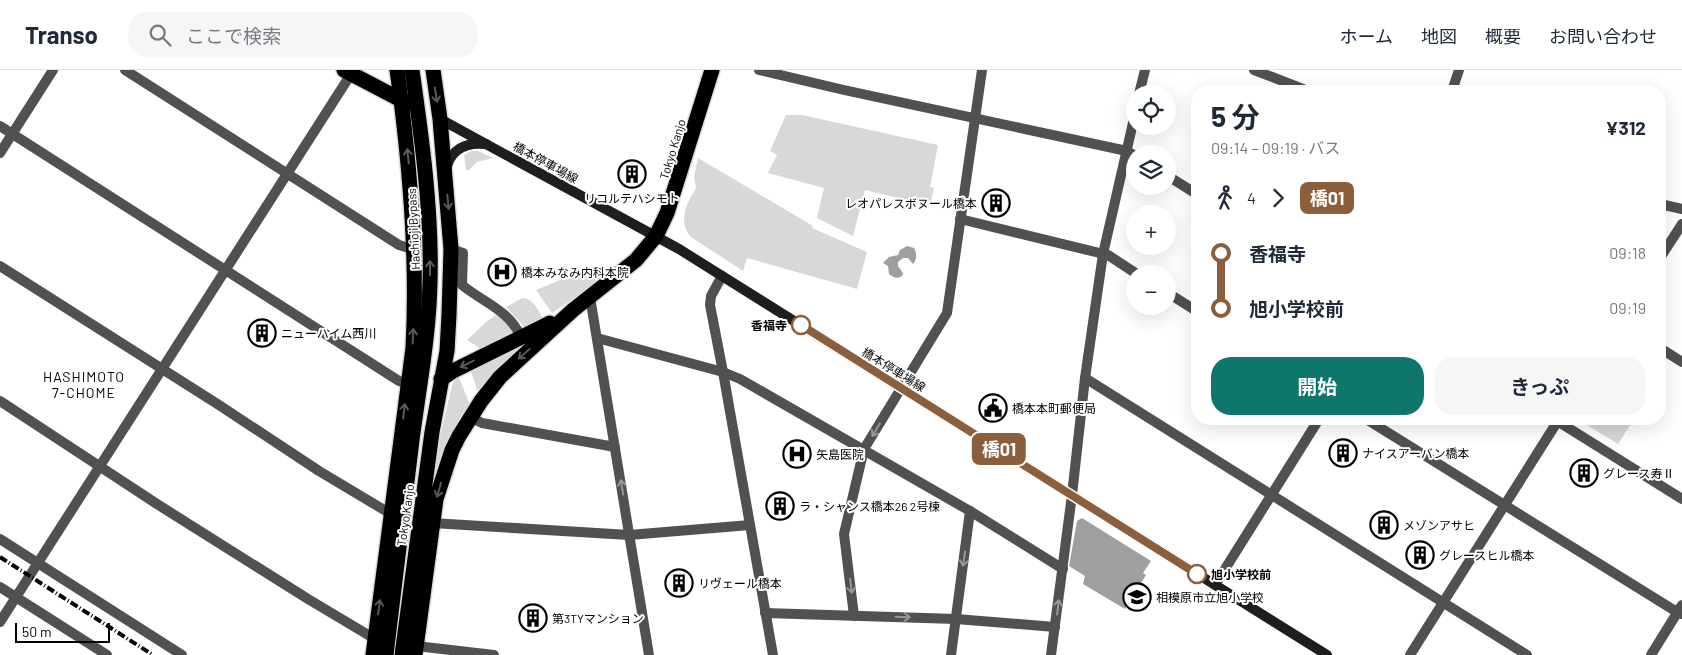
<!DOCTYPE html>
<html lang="ja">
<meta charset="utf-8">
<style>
body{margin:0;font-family:Barlow,"Noto Sans JP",sans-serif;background:#f6f6f7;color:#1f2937;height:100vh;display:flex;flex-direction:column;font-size:19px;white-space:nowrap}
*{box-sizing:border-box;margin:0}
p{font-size:16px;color:#747a83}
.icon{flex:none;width:28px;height:28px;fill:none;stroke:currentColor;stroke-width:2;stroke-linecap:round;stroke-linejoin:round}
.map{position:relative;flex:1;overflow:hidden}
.details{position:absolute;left:1191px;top:15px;width:475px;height:340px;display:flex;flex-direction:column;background:#fff;border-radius:20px;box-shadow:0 5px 20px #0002}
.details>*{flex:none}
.badge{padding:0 10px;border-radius:8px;font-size:18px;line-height:32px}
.fabs{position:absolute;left:1126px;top:15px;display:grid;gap:10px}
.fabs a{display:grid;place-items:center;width:50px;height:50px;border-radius:50%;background:#fff;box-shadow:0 5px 20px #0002;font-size:25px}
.scale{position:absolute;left:15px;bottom:12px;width:95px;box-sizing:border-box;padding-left:5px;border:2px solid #000;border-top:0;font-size:14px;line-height:18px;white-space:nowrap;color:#000;-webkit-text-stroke:4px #fff;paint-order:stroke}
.map>.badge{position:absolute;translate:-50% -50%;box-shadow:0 0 0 2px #fff}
.legs{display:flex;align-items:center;gap:8px;height:55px;padding:0 20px;font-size:16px}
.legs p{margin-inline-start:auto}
.headline{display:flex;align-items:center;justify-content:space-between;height:85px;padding:0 20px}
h1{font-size:28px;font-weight:700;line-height:38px}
.primary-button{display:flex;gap:10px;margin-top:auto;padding:10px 20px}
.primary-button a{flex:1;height:58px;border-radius:20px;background:#0f766e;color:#fff;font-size:20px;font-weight:700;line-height:58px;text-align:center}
.primary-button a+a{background:#f6f6f7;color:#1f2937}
ul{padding:0 20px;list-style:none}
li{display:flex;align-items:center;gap:18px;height:55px;font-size:19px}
li i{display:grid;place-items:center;width:8px;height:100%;margin:0 6px;background:currentColor}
li i::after{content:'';width:12px;height:12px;margin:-6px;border:4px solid;border-radius:50%;background:#fff}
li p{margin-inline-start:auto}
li:first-child i{background:linear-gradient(#0000 50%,currentColor 0)}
li:last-child i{background:linear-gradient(currentColor 50%,#0000 0)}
header{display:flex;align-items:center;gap:30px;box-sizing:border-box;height:70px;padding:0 25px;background:#fff;border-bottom:1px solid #e0e1e3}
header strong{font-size:24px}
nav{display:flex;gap:28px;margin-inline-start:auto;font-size:18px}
.search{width:350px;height:45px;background:#f6f6f7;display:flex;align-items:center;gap:12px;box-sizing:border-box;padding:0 18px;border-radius:20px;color:#747a83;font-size:19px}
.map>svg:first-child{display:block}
</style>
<header>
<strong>Transo</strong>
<div class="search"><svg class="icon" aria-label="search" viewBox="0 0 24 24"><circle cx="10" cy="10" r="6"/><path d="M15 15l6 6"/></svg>ここで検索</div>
<nav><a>ホーム</a><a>地図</a><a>概要</a><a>お問い合わせ</a></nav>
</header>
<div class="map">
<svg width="1682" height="585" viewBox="0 0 1682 585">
<rect width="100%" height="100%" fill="#fff"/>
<g fill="#d8d8d8">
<polygon points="786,45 802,45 938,75 930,117 934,118 930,136 865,120 853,166 817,148 824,118 768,103 777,85 770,81"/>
<polygon points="471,81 478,81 493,88 477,92 469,100 466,100 464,85"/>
<path d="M698,88L813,156L812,158L867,182L857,219L747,188L743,201L691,167C677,151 687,133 696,118L694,107Z"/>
<polygon points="587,199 591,199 599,211 552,243 536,220"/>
<path d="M522,228C533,228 538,240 543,248L527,257L523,256L506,237Z"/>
<polygon points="497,244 503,248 512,259 512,265 481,279 467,270 486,252"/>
<polygon points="535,267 480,323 478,322 470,299"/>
<polygon points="458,305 470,335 427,439 433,398 452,315"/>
<polygon points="1577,349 1634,349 1618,374"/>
</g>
<g fill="#9f9f9f">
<path d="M907,176L914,178C917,183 917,190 913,194L908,188H903L898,192V196L903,203L902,206C897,209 894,208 889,204L888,196L883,193L889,187L898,185L900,180Z"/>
<polygon points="1082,448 1151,491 1143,503 1146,505 1125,539 1083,514 1085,506 1069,496 1077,451"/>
</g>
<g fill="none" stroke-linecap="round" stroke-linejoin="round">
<g stroke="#dbdbdb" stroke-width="18">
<g id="highway">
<polyline points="344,0 407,33"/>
<polyline points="441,309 453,301 550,253"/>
<path d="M373,585L413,278C418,185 410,93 397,0"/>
<path d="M386,585C395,513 403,442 412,370C419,317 429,265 430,212C432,141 422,70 412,0"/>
<polyline points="402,585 432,362 447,281 449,245 451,179 440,49 433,0"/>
<polyline points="415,585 436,429 452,380 459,366 481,331 500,307 573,240 636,190 656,166 667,143 712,0"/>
</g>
</g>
<g stroke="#515151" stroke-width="10">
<polyline points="125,0 399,175 415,180"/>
<polyline points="759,0 844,20 1127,81 1135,86"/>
<polyline points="1254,0 1308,21"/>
<polyline points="1452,21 1459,0"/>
<polyline points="1139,24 1145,0"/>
<polyline points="0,56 399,311 408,314"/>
<polyline points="0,83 53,0"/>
<polyline points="1168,106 1198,125"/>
<polyline points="1660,134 1682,139"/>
<polyline points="960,149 1108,185 1137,204"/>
<path d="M451,179L463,183L462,215C484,233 509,240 521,267"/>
<polyline points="1660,188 1682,154"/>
<polyline points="0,196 219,335 319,401 391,444"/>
<polyline points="722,206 711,226 710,235 723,302 773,585"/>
<polyline points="1168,223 1198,242"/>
<polyline points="590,227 649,585"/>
<polyline points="597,268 723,302 740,309 970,441 1063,499"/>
<polyline points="1660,278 1682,292"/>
<polyline points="1085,308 1527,585"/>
<polyline points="0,331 157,434 308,529 375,569"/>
<polyline points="470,347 482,353 615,377"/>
<polyline points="1366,349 1677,542 1682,544"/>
<polyline points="1554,349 1682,429"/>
<polyline points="432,453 629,465 750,455"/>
<polyline points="0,469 182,585"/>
<polyline points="1215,515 1319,349"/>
<polyline points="0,517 107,585"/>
<polyline points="765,543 956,549 1055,557"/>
<polyline points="854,546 844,464 864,379 947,243 982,0"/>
<polyline points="0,552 351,4"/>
<polyline points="416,576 494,585"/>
<polyline points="951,585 970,441"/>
<polyline points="1051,585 1072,425 1085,308 1103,184 1135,44"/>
<polyline points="1410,585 1559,349"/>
<polyline points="1651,585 1682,535"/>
</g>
<g stroke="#1e1e1e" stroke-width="10">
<polyline points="440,49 679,179 1327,585"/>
<path d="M446,100C450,79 466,72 486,74"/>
</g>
<use href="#highway" stroke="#000" stroke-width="15"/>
<polyline stroke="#000" stroke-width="4" stroke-dasharray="8 2.5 1 2.5" stroke-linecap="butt" points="0,487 153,585"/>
</g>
<defs><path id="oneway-shaft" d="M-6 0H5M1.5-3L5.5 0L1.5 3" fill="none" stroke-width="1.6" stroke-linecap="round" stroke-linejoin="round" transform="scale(1.25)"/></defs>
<g stroke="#595959">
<use href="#oneway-shaft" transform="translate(436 25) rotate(82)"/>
<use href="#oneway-shaft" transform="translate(408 86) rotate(-96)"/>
<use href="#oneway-shaft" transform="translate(448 132) rotate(85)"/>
<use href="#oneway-shaft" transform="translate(430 198) rotate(-90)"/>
<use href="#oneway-shaft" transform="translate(413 266) rotate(-87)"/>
<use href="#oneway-shaft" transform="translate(524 284) rotate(138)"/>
<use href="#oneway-shaft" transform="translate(467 294) rotate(154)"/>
<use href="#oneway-shaft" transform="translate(404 341) rotate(-83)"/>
<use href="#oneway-shaft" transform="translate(439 420) rotate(106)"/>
<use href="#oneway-shaft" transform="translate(379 537) rotate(-83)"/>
</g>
<g stroke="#979797">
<use href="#oneway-shaft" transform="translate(876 360) rotate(121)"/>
<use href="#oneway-shaft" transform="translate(622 417) rotate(-99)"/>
<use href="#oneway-shaft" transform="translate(964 489) rotate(98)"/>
<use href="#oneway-shaft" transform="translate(851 516) rotate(83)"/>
<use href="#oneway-shaft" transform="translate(1058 537) rotate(-83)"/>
<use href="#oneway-shaft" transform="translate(903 547) rotate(2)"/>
</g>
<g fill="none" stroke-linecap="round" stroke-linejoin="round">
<g stroke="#fff" stroke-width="11">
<polyline id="line-1" points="801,255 1197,504"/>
</g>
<use href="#line-1" stroke="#8b5e3c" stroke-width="8"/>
</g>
<defs>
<g id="building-ring" transform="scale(1.4375)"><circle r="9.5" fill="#fff" stroke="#000" stroke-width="1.5"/><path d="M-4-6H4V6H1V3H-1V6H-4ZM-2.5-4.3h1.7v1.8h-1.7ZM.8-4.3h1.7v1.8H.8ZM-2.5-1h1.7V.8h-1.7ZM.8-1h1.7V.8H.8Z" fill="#000"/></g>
<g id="hospital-ring" transform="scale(1.4375)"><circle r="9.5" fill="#fff" stroke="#000" stroke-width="1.5"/><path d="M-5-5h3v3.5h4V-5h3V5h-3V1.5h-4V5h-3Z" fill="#000"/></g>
<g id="civic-ring" transform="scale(1.4375)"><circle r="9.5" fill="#fff" stroke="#000" stroke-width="1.5"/><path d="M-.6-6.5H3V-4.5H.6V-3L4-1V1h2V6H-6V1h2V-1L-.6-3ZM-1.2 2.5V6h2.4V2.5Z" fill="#000"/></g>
<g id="school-ring" transform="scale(1.4375)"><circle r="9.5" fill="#fff" stroke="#000" stroke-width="1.5"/><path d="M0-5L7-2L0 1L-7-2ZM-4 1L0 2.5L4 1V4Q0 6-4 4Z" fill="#000"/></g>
</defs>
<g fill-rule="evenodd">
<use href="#building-ring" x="632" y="104"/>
<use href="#building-ring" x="996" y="133"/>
<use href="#hospital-ring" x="502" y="202"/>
<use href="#building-ring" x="262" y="263"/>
<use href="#civic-ring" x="993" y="338"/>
<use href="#building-ring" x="1343" y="383"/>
<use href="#hospital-ring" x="797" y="384"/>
<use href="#building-ring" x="1584" y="403"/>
<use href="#building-ring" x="780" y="436"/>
<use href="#building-ring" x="1384" y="455"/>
<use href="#building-ring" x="1420" y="485"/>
<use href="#building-ring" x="679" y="513"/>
<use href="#school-ring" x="1137" y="527"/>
<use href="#building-ring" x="533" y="548"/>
</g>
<g fill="#fff" stroke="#8b5e3c" stroke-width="2.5">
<circle cx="801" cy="255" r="9"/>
<circle cx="1197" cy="504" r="9"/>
</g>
<g text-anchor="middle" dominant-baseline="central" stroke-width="4" stroke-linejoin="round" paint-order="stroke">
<g font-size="12" fill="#000" stroke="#fff">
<text transform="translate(672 79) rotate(-73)">Tokyo Kanjo</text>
<text transform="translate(546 92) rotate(29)">橋本停車場線</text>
<text transform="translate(413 159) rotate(-93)">Hachioji Bypass</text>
<text transform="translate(894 299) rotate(32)">橋本停車場線</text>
<text transform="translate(405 445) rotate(-82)">Tokyo Kanjo</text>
</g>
<g font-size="12" fill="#000" stroke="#fff" text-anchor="start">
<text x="632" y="128" text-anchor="middle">リコルテハシモト</text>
<text x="977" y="133" text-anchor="end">レオパレスボヌール橋本</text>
<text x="521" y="202">橋本みなみ内科本院</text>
<text x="281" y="263">ニューハイム西川</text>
<text x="1012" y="338">橋本本町郵便局</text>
<text x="1362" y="383">ナイスアーバン橋本</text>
<text x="816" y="384">矢島医院</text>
<text x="1603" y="403">グレース寿Ⅱ</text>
<text x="799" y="436">ラ・シャンス橋本26 2号棟</text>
<text x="1403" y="455">メゾンアサヒ</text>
<text x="1439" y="485">グレースヒル橋本</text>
<text x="698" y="513">リヴェール橋本</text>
<text x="1156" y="527">相模原市立旭小学校</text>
<text x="552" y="548">第3TYマンション</text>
</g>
<g font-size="12" font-weight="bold" fill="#000" stroke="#fff" text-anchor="end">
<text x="787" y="255">香福寺</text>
<text x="1211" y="504" text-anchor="start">旭小学校前</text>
</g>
<g font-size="14" letter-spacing="1" fill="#000" stroke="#fff">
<text x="84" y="306">HASHIMOTO<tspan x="84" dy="16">7-CHOME</tspan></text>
</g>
</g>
</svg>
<div class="fabs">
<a><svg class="icon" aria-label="locate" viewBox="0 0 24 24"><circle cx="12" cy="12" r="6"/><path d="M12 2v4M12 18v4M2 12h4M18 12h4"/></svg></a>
<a><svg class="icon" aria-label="layers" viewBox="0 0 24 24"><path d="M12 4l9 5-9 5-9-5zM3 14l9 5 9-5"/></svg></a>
<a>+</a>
<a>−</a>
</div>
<div class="scale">50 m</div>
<b class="badge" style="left:999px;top:379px;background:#8b5e3c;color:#fff">橋01</b>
<section class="details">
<div class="headline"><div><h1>5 分</h1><p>09:14 – 09:19 · バス</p></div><b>¥312</b></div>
<div class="legs"><svg class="icon" aria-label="walk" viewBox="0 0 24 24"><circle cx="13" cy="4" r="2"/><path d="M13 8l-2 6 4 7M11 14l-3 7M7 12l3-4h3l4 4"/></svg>4<svg class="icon" aria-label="forward" viewBox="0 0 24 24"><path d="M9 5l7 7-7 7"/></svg><b class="badge" style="background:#8b5e3c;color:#fff">橋01</b></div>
<ul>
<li><i style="color:#8b5e3c"></i><b>香福寺</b><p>09:18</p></li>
<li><i style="color:#8b5e3c"></i><b>旭小学校前</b><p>09:19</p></li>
</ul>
<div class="primary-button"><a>開始</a><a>きっぷ</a></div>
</section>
</div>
